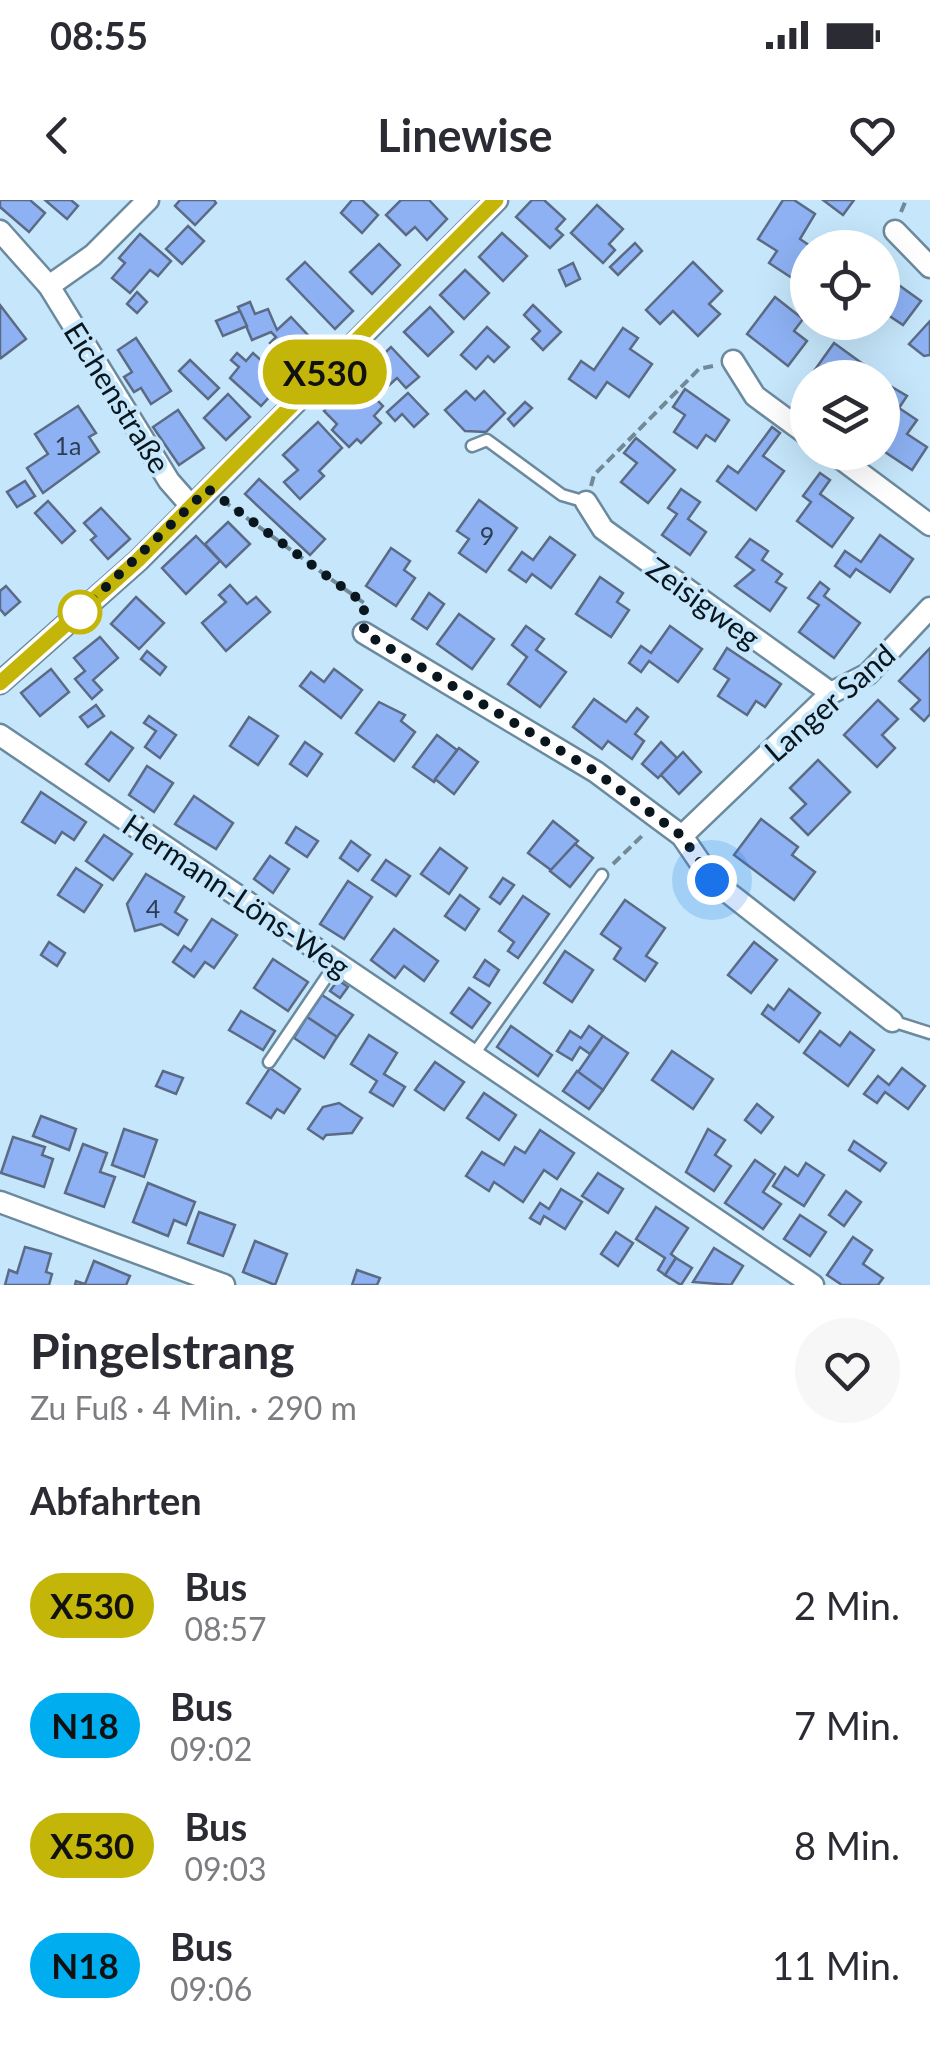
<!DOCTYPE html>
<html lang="de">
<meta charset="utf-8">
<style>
body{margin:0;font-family:Lato,sans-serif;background:#f7f7f7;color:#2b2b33;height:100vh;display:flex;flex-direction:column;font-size:38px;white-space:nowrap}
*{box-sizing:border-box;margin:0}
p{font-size:32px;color:#7c7c81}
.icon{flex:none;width:55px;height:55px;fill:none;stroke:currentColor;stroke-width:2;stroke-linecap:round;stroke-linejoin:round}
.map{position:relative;height:1085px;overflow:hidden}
.details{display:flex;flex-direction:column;background:#fff;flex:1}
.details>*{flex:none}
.badge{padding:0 20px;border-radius:32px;font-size:35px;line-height:65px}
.tools{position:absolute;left:790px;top:30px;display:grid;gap:20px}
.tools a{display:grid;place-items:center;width:110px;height:110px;border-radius:50%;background:#fff;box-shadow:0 10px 40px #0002;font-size:50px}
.you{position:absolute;width:50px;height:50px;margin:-25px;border:8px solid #fff;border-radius:50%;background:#1a73e8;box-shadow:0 0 0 15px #1a73e833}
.map>.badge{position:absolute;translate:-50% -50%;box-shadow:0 0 0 5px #fff}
h2{padding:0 30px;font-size:38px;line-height:90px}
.round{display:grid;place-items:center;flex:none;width:105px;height:105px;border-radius:52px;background:#f7f7f7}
.overview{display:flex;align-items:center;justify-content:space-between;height:170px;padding:0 30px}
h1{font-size:48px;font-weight:700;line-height:75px}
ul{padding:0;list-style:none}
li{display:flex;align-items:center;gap:30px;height:120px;padding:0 30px}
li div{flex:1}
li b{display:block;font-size:38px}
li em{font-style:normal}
li .badge{min-width:110px;font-weight:700;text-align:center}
.status{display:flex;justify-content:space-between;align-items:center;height:70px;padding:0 50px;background:#fff;direction:ltr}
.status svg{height:28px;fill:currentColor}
header{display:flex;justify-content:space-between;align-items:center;height:130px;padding:0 30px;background:#fff;font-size:45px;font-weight:700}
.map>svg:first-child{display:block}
</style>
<div class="status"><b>08:55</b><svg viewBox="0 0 49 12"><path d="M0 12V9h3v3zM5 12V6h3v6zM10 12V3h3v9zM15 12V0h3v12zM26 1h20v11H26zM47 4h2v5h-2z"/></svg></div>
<header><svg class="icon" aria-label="back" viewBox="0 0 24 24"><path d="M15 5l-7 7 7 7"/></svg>Linewise<svg class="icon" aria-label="heart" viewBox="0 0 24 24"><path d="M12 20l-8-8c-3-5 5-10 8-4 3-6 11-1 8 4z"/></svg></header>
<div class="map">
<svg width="930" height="1085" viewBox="0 0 930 1085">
<rect width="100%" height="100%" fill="#c5e6fb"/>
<g fill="#8db1f3" stroke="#5c6b85" stroke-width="2.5">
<polygon points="0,0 30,0 45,13 29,32 0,7"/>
<polygon points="45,0 71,0 78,6 67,19"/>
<polygon points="180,0 214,0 216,3 195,25 175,6"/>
<polygon points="352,0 362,0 378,15 362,33 341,13"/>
<polygon points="401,0 429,0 447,19 427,40 415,27 406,35 386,15"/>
<polygon points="532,0 544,0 565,19 556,29 563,35 550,48 516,17"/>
<polygon points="783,0 794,0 815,14 800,39 813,48 808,48 808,60 795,80 769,63 777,51 758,39"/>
<polygon points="823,0 854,0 843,15"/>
<polygon points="597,5 623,29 609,44 615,50 603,63 571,33"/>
<polygon points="188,26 204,41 182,64 166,49"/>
<polygon points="502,33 527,56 503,81 479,57"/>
<polygon points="140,34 171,61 158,76 150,70 130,93 112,78 125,63 119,58"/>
<polygon points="635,43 642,51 618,75 610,67"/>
<polygon points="379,44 400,65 372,94 350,72"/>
<polygon points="305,62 353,111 335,129 287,79"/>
<polygon points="693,62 722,91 709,104 720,114 698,136 673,111 660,124 646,110"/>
<polygon points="573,63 580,79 566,86 559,70"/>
<polygon points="465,70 489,93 464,119 440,95"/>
<polygon points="882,73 921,101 903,125 882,111"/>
<polygon points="137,92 147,102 137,113 127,104"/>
<polygon points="775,97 803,119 794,131 807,141 788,166 747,134"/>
<polygon points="250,102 255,114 268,109 277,130 291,117 320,148 295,170 270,143 276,137 271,132 252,140 238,107"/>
<polygon points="0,105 26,139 1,158 0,156"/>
<polygon points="533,105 561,132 543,150 532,139 540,131 524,115"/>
<polygon points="430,107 453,132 428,156 404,132"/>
<polygon points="240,111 247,126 223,136 216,121"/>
<polygon points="930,121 930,155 924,156 909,144"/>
<polygon points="487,127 509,147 494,162 488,156 476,169 461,155"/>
<polygon points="623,128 638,138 630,149 652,164 629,197 607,182 596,198 569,179 581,161 594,170"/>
<polygon points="136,138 171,191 151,204 141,188 134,192 124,177 132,172 118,150"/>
<polygon points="834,143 863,164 855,175 858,178 809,178"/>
<polygon points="391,147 419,177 406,188 397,178 386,188 368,169"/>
<polygon points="237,153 246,161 253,153 284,181 261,206 230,178 239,167 231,160"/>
<polygon points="190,160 219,188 208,199 179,171"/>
<polygon points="355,178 383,206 374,216 381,223 361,243 357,239 349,247 332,230 337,224 324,211"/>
<polygon points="892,187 907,196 899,208 917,220 907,234 927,247 912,270 882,250 882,227 889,218 882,214 882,201"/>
<polygon points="685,189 729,220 715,241 706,235 697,248 674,232 685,215 673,207"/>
<polygon points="466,191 475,200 484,191 505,213 486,232 465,231 445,210"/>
<polygon points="408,193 428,214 414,227 402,214 395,221 387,212"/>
<polygon points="228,194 250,217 226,240 204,218"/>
<polygon points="525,202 532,208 514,226 508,219"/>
<polygon points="78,206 96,233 89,237 99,252 43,293 27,268 48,254 35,234"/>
<polygon points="178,210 204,248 179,265 153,227"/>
<polygon points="318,222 342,248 319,271 324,276 300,299 284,282 298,270 283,255"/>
<polygon points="772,227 780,233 763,256 784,271 756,310 717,281 728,266 738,273"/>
<polygon points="636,238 675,270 648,303 621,282 637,263 624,253"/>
<polygon points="820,273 830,280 820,294 853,318 832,347 797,321 811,302 803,296"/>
<polygon points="259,279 325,339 310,355 245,294"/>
<polygon points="25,281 35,296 17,307 7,292"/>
<polygon points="681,289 700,302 688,319 706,332 690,355 662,335 677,314 668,308"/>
<polygon points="479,300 517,328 486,372 459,353 469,339 457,331"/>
<polygon points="48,301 75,331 62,343 35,313"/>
<polygon points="101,308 130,339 108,359 91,340 96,336 84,323"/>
<polygon points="228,322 250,344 226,367 205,344"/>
<polygon points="880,335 913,359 890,392 856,369 850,377 835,366 845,351 861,362"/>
<polygon points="196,336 220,361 186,394 162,368"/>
<polygon points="550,337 575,355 551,388 532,374 526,382 509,370 522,352 533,360"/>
<polygon points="750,339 768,351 762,360 782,374 776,382 786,388 770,411 735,386 754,370 736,357"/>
<polygon points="391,348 410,361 404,370 415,378 396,406 366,386"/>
<polygon points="600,377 623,393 617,402 629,410 611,437 576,414"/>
<polygon points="820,382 829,389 824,396 860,423 834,458 799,432 819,405 808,398"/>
<polygon points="230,385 247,404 256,397 270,412 226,451 202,423 226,402 219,395"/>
<polygon points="6,386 20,402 5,415 0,409 0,391"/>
<polygon points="429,393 444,404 427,429 412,419"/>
<polygon points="136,397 164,423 139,449 111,424"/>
<polygon points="459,414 494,439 472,469 437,444"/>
<polygon points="526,426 544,439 536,450 566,472 540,507 508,484 527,457 512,445"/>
<polygon points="670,426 702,449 678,482 649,461 641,472 629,463 641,446 651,453"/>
<polygon points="100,437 118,458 93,480 102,490 92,499 75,479 85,471 74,458"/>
<polygon points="727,448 781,484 765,507 756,501 747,515 718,496 729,479 714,469"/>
<polygon points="930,448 930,514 924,521 911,509 920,500 899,481"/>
<polygon points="147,451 166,467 160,475 141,459"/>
<polygon points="51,469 69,492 40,516 21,493"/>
<polygon points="334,469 362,490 341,518 300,486 311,472 324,482"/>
<polygon points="594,499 626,522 637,508 648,517 635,534 644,541 632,559 608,541 602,549 573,527"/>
<polygon points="878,500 898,519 882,535 895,548 877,567 844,535"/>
<polygon points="379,502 405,515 401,521 415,532 394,561 356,533"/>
<polygon points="96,505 104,516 88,527 80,517"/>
<polygon points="149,516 176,535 160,558 145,547 156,531 144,523"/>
<polygon points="249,517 278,536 258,565 230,546"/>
<polygon points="111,532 133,548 109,581 86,564"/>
<polygon points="437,535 457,550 434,582 413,567"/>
<polygon points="305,542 322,554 307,576 290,564"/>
<polygon points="661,542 677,558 658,578 642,564"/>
<polygon points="459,548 478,562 454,594 435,579"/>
<polygon points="683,552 701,572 679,594 661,575"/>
<polygon points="818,560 850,592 808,635 791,618 806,604 790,588"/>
<polygon points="147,566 173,583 154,612 129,595"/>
<polygon points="41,592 86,622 74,640 62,632 55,643 22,622"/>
<polygon points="194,596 233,623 216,649 175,624"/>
<polygon points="761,619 798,647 792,655 815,672 794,700 734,655"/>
<polygon points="553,621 578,641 551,670 528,653"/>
<polygon points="296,627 318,641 307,657 286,643"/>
<polygon points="104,635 132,654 113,680 86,661"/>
<polygon points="351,641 370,655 358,671 340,658"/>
<polygon points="575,644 593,658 570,687 550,671"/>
<polygon points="440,648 467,668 449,694 421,674"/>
<polygon points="270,656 289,669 273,693 254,679"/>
<polygon points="386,660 410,676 396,696 372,680"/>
<polygon points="76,668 102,685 84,712 58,695"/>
<polygon points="146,674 184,697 175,712 187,720 178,735 161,724 135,731 127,704"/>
<polygon points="503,678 514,685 500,704 490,697"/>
<polygon points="348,681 372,697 344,739 320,724"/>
<polygon points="460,695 479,709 465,730 445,716"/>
<polygon points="523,696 549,714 518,758 508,751 514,742 499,731"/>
<polygon points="625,700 665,728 646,756 657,763 645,781 614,759 621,748 601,734"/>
<polygon points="212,719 237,735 214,768 205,762 194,777 173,762 184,746 191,751"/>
<polygon points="394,729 438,761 424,781 404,766 395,778 371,760"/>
<polygon points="49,742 65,753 57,766 41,755"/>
<polygon points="754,742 777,760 751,793 728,775"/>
<polygon points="565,751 593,770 572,802 544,783"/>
<polygon points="273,759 308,782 288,811 254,788"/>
<polygon points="485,760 499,770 489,786 474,777"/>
<polygon points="338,780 348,787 340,798 330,791"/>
<polygon points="469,788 490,803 472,828 451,813"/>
<polygon points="789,789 820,813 799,842 762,814 768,805 774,810"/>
<polygon points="322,795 353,815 337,837 307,817"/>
<polygon points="241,811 275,831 263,850 229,830"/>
<polygon points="307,817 337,837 324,858 294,838"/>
<polygon points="511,826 552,855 538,876 497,847"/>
<polygon points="589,826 603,836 590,854 580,847 572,860 557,851 570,831 581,838"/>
<polygon points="820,831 840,846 850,832 874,850 848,886 804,853"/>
<polygon points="369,835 397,853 384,874 405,887 393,906 370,892 377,881 351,864"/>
<polygon points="603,836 628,853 603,890 578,872"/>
<polygon points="672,851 713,879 693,909 652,880"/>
<polygon points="435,862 464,882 444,910 415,890"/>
<polygon points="270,868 300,889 284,913 277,909 271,918 247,903"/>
<polygon points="902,868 925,886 908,909 885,892 877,903 864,894 878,876 889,885"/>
<polygon points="163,871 183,878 176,894 156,886"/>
<polygon points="577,871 603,890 589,909 563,891"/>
<polygon points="484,893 516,915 499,940 467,918"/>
<polygon points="339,903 362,918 352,933 326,935 323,939 308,929 323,907"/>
<polygon points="757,904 773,917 761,933 745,920"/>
<polygon points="41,916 76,929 69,950 33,936"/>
<polygon points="124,929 157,940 144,977 112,965"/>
<polygon points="708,929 725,940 715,955 731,966 714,991 686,972"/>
<polygon points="540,930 574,953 557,979 544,970 523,1002 494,982 489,991 466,976 482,952 504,965 515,947 525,953"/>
<polygon points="13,937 45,947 42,955 53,959 44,987 1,973"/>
<polygon points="854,941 886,963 880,971 849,950"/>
<polygon points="83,944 107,953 100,972 115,977 104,1007 65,993"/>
<polygon points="755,960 775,974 763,992 781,1004 763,1029 725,1003"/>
<polygon points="806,963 824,975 804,1006 773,986 785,967 798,976"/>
<polygon points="598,973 623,989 608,1013 582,996"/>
<polygon points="148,983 195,1002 186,1025 174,1020 168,1036 133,1022"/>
<polygon points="561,989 582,1002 565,1029 544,1016 540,1024 530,1018 540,1003 549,1009"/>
<polygon points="846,991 861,1002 844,1026 829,1015"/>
<polygon points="656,1007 688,1028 671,1054 676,1058 665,1075 658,1070 665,1058 636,1039"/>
<polygon points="199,1012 235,1025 223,1056 188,1043"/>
<polygon points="800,1015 826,1032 810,1056 784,1039"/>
<polygon points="616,1032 633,1043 618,1066 601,1054"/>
<polygon points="853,1037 872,1050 863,1064 883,1078 878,1085 842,1085 827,1075"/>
<polygon points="255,1041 287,1054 275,1085 243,1072"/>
<polygon points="25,1047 51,1054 46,1072 52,1074 49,1085 5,1085 9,1070 17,1073"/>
<polygon points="714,1048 743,1066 731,1085 693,1082"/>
<polygon points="676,1058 692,1068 681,1085 665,1075"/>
<polygon points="94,1061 130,1076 126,1085 75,1085 76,1081 85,1084"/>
<polygon points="357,1070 380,1078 377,1085 352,1085"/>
</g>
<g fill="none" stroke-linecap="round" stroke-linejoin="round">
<g stroke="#6c8a9e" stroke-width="15">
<g id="service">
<polyline points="472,246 487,240 562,295 586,302"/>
<polyline points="892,821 930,833"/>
<polyline points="474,854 602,675"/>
<polyline points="269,862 336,763"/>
</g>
</g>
<g stroke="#6c8a9e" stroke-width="25">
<g id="minor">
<polyline points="0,31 49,86 169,281 191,306"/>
<polyline points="895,31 930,67"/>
<polyline points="49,86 93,55 148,0"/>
<polyline points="733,161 755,196 808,235"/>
<polyline points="832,252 930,325"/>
<polyline points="586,302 603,329 831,493"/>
<polyline points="364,433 596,572 659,619 682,636 712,680 892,821"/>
<polyline points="0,483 139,360 497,0"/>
<polyline points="0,535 813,1085"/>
<polyline points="682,636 831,493 868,474 930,408"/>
<polyline points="0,1002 224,1085"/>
</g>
</g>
<g stroke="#728a98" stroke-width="4" stroke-dasharray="10 5" stroke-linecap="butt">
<polyline points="901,12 906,0"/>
<polyline points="591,286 594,275 699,169 713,166"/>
<polyline points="222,300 364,403 364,413"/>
<polyline points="613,664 645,633"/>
</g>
<use href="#service" stroke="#fff" stroke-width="10"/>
<use href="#minor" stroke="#fff" stroke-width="20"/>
</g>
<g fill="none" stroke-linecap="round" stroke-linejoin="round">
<g stroke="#fff" stroke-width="22">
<polyline id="line" points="0,483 138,360 496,0"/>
</g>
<use href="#line" stroke="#c4b608" stroke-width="15"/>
<polyline stroke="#0a161d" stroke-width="10" stroke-dasharray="0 18" points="80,412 208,289 364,403 364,433 596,572 682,636 712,680"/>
</g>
<circle fill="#fff" stroke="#c4b608" stroke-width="5" cx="80" cy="412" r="20"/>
<g text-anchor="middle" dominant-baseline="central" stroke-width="8" stroke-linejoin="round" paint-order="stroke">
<g font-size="25" fill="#2b3d52">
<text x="68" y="245">1a</text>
<text x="487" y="335">9</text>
<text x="153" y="708">4</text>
</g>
<g font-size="30" fill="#0a161d" stroke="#c5e6fb">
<text transform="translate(118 197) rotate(58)">Eichenstraße</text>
<text transform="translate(704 402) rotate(36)">Zeisigweg</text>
<text transform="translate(829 502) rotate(-41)">Langer Sand</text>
<text transform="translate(237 695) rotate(34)">Hermann-Löns-Weg</text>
</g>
</g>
</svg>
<div class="tools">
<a><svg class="icon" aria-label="locate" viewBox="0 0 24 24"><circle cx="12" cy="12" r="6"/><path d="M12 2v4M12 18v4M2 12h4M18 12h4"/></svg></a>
<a><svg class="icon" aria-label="layers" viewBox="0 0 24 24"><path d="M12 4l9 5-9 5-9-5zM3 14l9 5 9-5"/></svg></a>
</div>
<div class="you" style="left:712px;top:680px"></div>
<b class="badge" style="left:325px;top:172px;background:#c4b608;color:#111">X530</b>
</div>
<section class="details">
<div class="overview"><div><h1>Pingelstrang</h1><p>Zu Fuß · 4 Min. · 290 m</p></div><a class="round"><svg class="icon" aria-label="heart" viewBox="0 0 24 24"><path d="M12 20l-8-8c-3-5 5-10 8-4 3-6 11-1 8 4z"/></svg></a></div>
<h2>Abfahrten</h2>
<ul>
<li><span class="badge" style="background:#c4b608;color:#111">X530</span><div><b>Bus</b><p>08:57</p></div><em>2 Min.</em></li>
<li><span class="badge" style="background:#00adef;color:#111">N18</span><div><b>Bus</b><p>09:02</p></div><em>7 Min.</em></li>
<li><span class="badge" style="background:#c4b608;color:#111">X530</span><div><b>Bus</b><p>09:03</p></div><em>8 Min.</em></li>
<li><span class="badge" style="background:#00adef;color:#111">N18</span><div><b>Bus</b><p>09:06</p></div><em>11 Min.</em></li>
</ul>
</section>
